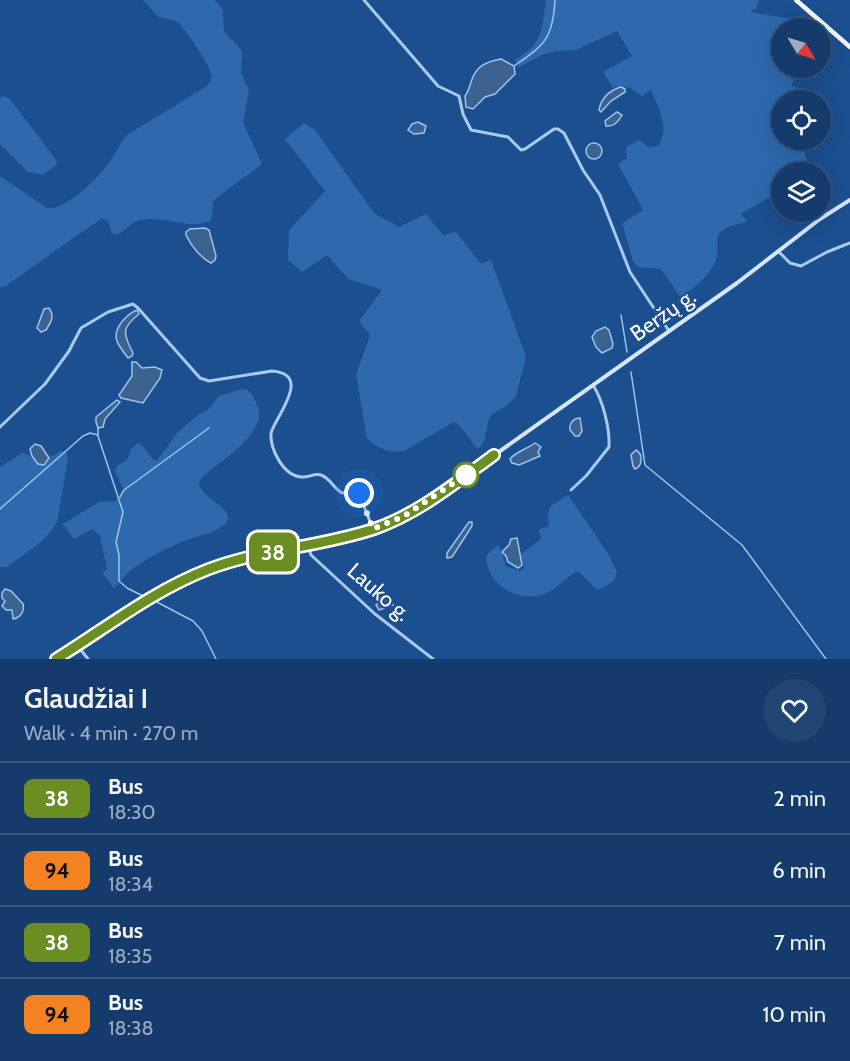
<!DOCTYPE html>
<meta charset="utf-8">
<style>
body{margin:0;font-family:Cabin,sans-serif;background:#214673;color:#f1f3f6;height:100vh;display:flex;flex-direction:column;font-size:22px;white-space:nowrap}
*{box-sizing:border-box;margin:0}
p{font-size:20px;color:#9dadc1}
.icon{flex:none;width:33px;height:33px;fill:none;stroke:currentColor;stroke-width:2;stroke-linecap:round;stroke-linejoin:round}
.map{position:relative;height:659px;overflow:hidden}
.details{display:flex;flex-direction:column;background:#143b6b;flex:1}
.details>*{flex:none}
.badge{padding:0 12px;border-radius:9px;font-size:21px;line-height:39px}
.needle{width:39px;rotate:128deg}
.controls{position:absolute;left:771px;top:18px;display:grid;gap:12px}
.controls a{display:grid;place-items:center;width:60px;height:60px;border-radius:50%;background:#143b6b;box-shadow:0 6px 24px #0002,0 0 0 2px #33557e;font-size:30px}
.you{position:absolute;width:30px;height:30px;margin:-15px;border:4px solid #fff;border-radius:50%;background:#1a73e8;box-shadow:0 0 0 9px #1a73e833}
.map>.badge{position:absolute;translate:-50% -50%;box-shadow:0 0 0 3px #fff}
.round{display:grid;place-items:center;flex:none;width:63px;height:63px;border-radius:32px;background:#214673}
.headline{display:flex;align-items:center;justify-content:space-between;height:102px;padding:0 24px}
h1{font-size:28px;font-weight:600;line-height:45px}
ul{padding:0;list-style:none}
li{display:flex;align-items:center;gap:18px;height:72px;padding:0 24px;border-top:2px solid #33557e}
li div{flex:1}
li b{display:block;font-size:22px}
li em{font-style:normal}
li .badge{min-width:66px;font-weight:700;text-align:center}
.map>svg:first-child{display:block}
</style>
<div class="map">
<svg width="850" height="659" viewBox="0 0 850 659">
<rect width="100%" height="100%" fill="#1b4f8f"/>
<g fill="#2e69ad">
<path d="M143,0H215L223,10L224,31L242,51L241,73L249,90L243,122L262,164L215,199C211,206 214,214 210,221C188,230 163,215 140,220C129,222 124,236 112,234L108,221L102,218L4,287H0V176L47,208C68,210 100,176 111,160C117,151 120,143 127,135L207,86C211,82 212,79 211,73C208,62 188,34 180,24L174,20L158,17Z"/>
<path d="M546,0H759L756,8L750,12L805,21L813,28H782V68H796L792,86L803,90L802,100H782V140H800L807,160L804,172H782L781,190L741,214L747,222C700,231 727,244 712,268C704,280 692,289 681,298L661,269L638,267L633,261L622,223L643,210L618,164L627,158L626,147L640,140L648,147L658,146C670,128 659,109 651,90L642,96C632,87 625,85 613,88L603,72L632,56L617,31L576,50L556,51L542,55L519,67L515,60C543,45 542,28 546,0Z"/>
<polygon points="821,35 828,42 822,69 815,68 820,68"/>
<polygon points="3,96 10,99 57,161 56,165 43,175 28,172 0,144 0,98"/>
<path d="M304,123L315,130L374,213L399,227L426,214L443,235L456,232L481,264L491,260L526,357L516,396L508,405L492,414L489,419L484,442L478,450L459,425L454,422L404,451C390,453 377,449 367,438L356,375L370,335L359,321L382,290L348,279L327,255L302,272L288,260L289,230L325,191L285,139Z"/>
<path d="M242,389C251,390 252,394 255,401C257,405 260,410 259,415C258,438 219,463 202,477L199,483C201,498 226,504 228,517C230,529 196,537 186,540C167,548 146,558 130,571C124,576 120,583 114,588L102,573L107,569L100,536L92,529L74,539L63,524L99,502L116,501L123,489L115,471L117,466L127,460L131,449L138,443L143,446L153,460L157,461L178,432L199,414L208,410L219,396Z"/>
<path d="M61,451L66,452L68,459L57,522C46,542 24,554 7,567H0V467L22,453L32,456L38,464L44,465L49,458Z"/>
<path d="M568,495L609,555L617,573L614,581L600,589L595,588L579,572H575C565,579 553,592 541,595C520,600 494,589 488,567C487,565 486,560 486,558C487,553 495,548 499,545L506,566L520,571L524,568L521,554L541,539L539,530L549,526L548,513L551,506Z"/>
</g>
<g fill="#3c6290" stroke="#9cc4f0" stroke-width="1.5">
<path d="M501,59L514,66L515,74L495,94L485,97L473,109L466,107L465,96C469,91 469,88 471,82C476,66 485,62 501,59Z"/>
<path d="M621,87L625,89V92L611,101L601,112L599,110C601,98 610,90 621,87Z"/>
<path d="M617,112L622,115C619,121 614,127 606,126L605,121Z"/>
<polygon points="418,122 426,126 424,133 414,134 408,130 412,124"/>
<circle cx="594" cy="151" r="8"/>
<path d="M205,228L209,230L216,256L215,260L211,263C201,258 191,246 186,235V232L190,229Z"/>
<path d="M49,308C55,316 51,322 46,330L41,332L37,328L44,309Z"/>
<path d="M137,310L139,314C121,328 123,334 133,353L132,356L128,358C125,354 118,345 117,341C112,329 127,314 137,310Z"/>
<polygon points="605,327 609,330 613,344 612,348 602,353 596,347 592,337 596,331"/>
<polygon points="132,362 136,362 142,368 155,367 162,370 160,378 143,403 121,398 119,395 132,376"/>
<polygon points="117,400 120,402 105,419 103,427 98,428 96,422 96,417"/>
<path d="M580,418L582,431L579,436H575L570,430C569,424 573,418 580,418Z"/>
<path d="M535,443L541,447L538,452L540,456L519,465L512,463L510,459C515,452 527,449 535,443Z"/>
<polygon points="35,444 41,446 49,458 44,465 38,464 32,456 30,449"/>
<path d="M636,450C643,454 643,466 635,469L633,466L631,455Z"/>
<polygon points="469,522 472,522 472,526 452,557 447,558 447,553"/>
<polygon points="517,538 522,565 518,568 508,562 506,556 502,552 509,545 511,539"/>
<path d="M5,589L11,591L23,604C25,611 20,618 13,619L12,610H6L2,606L5,601L2,598V593Z"/>
<polygon points="386,596 392,601 393,605 379,610 376,605"/>
</g>
<g fill="none" stroke-linecap="round" stroke-linejoin="round">
<g stroke="#9cc4f0" stroke-width="1.5">
<path d="M514,66C545,45 553,38 555,0"/>
<polyline points="621,315 627,352"/>
<polyline points="631,372 645,465 742,545 826,659"/>
<polyline points="98,428 98,436 123,512 116,542 119,555 119,581 127,588 143,596"/>
<polyline points="120,497 124,490 209,428"/>
<polyline points="0,509 83,436 90,433 98,435"/>
<polyline points="155,601 193,621 202,631 216,659"/>
</g>
<g stroke="#a9c9ee" stroke-width="3">
<polyline points="364,0 438,86 459,96 463,114 471,130 508,137 521,150 525,149 554,129 558,129 564,133 583,170 600,195 630,272 669,331"/>
<polyline points="779,252 790,263 801,266 827,252 850,243"/>
<path d="M0,427L45,384L69,351L81,328L108,312L133,304L138,308L200,378L209,381L272,371C313,374 276,416 271,433C270,449 283,476 302,477C308,478 314,473 321,475C330,478 334,489 342,493L358,491L373,529"/>
<path d="M571,490L586,476L609,447C610,428 603,401 593,385"/>
<polyline points="308,546 311,555 375,614 433,659"/>
<polyline points="77,645 88,659"/>
</g>
<polyline stroke="#d6e6fa" stroke-width="4" points="55,659 157,594 197,573 233,561 361,533 404,516 462,478 737,283 820,219 850,200"/>
<polyline stroke="#f0f6ff" stroke-width="4.5" points="796,0 850,47"/>
</g>
<g fill="none" stroke-linecap="round" stroke-linejoin="round">
<g stroke="#fff" stroke-width="14">
<path id="line" d="M56,659C106,628 154,590 209,569C262,549 320,547 374,529C418,514 457,482 494,455"/>
</g>
<use href="#line" stroke="#6b8e23" stroke-width="9"/>
<polyline stroke="#fff" stroke-width="6" stroke-dasharray="0 10.8" points="359,493 373,529 404,516 466,475"/>
</g>
<circle fill="#fff" stroke="#6b8e23" stroke-width="3" cx="466" cy="475" r="12"/>
<g text-anchor="middle" dominant-baseline="central" stroke-width="4.5" stroke-linejoin="round" paint-order="stroke">
<g font-size="22" fill="#fff" stroke="#1b4f8f">
<text transform="translate(663 315) rotate(-35)">Beržų g.</text>
<text transform="translate(379 592) rotate(41)">Lauko g.</text>
</g>
</g>
</svg>
<div class="controls">
<a><svg class="needle" viewBox="-14 -14 28 28"><path d="M0-13l5 13h-10z" fill="#e53935"/><path d="M0 13l5-13h-10z" fill="#9dadc1"/></svg></a>
<a><svg class="icon" aria-label="locate" viewBox="0 0 24 24"><circle cx="12" cy="12" r="6"/><path d="M12 2v4M12 18v4M2 12h4M18 12h4"/></svg></a>
<a><svg class="icon" aria-label="layers" viewBox="0 0 24 24"><path d="M12 4l9 5-9 5-9-5zM3 14l9 5 9-5"/></svg></a>
</div>
<div class="you" style="left:359px;top:493px"></div>
<b class="badge" style="left:273px;top:552px;background:#6b8e23;color:#fff">38</b>
</div>
<section class="details">
<div class="headline"><div><h1>Glaudžiai I</h1><p>Walk · 4 min · 270 m</p></div><a class="round"><svg class="icon" aria-label="heart" viewBox="0 0 24 24"><path d="M12 20l-8-8c-3-5 5-10 8-4 3-6 11-1 8 4z"/></svg></a></div>
<ul>
<li><span class="badge" style="background:#6b8e23;color:#fff">38</span><div><b>Bus</b><p>18:30</p></div><em>2 min</em></li>
<li><span class="badge" style="background:#f58220;color:#111">94</span><div><b>Bus</b><p>18:34</p></div><em>6 min</em></li>
<li><span class="badge" style="background:#6b8e23;color:#fff">38</span><div><b>Bus</b><p>18:35</p></div><em>7 min</em></li>
<li><span class="badge" style="background:#f58220;color:#111">94</span><div><b>Bus</b><p>18:38</p></div><em>10 min</em></li>
</ul>
</section>
